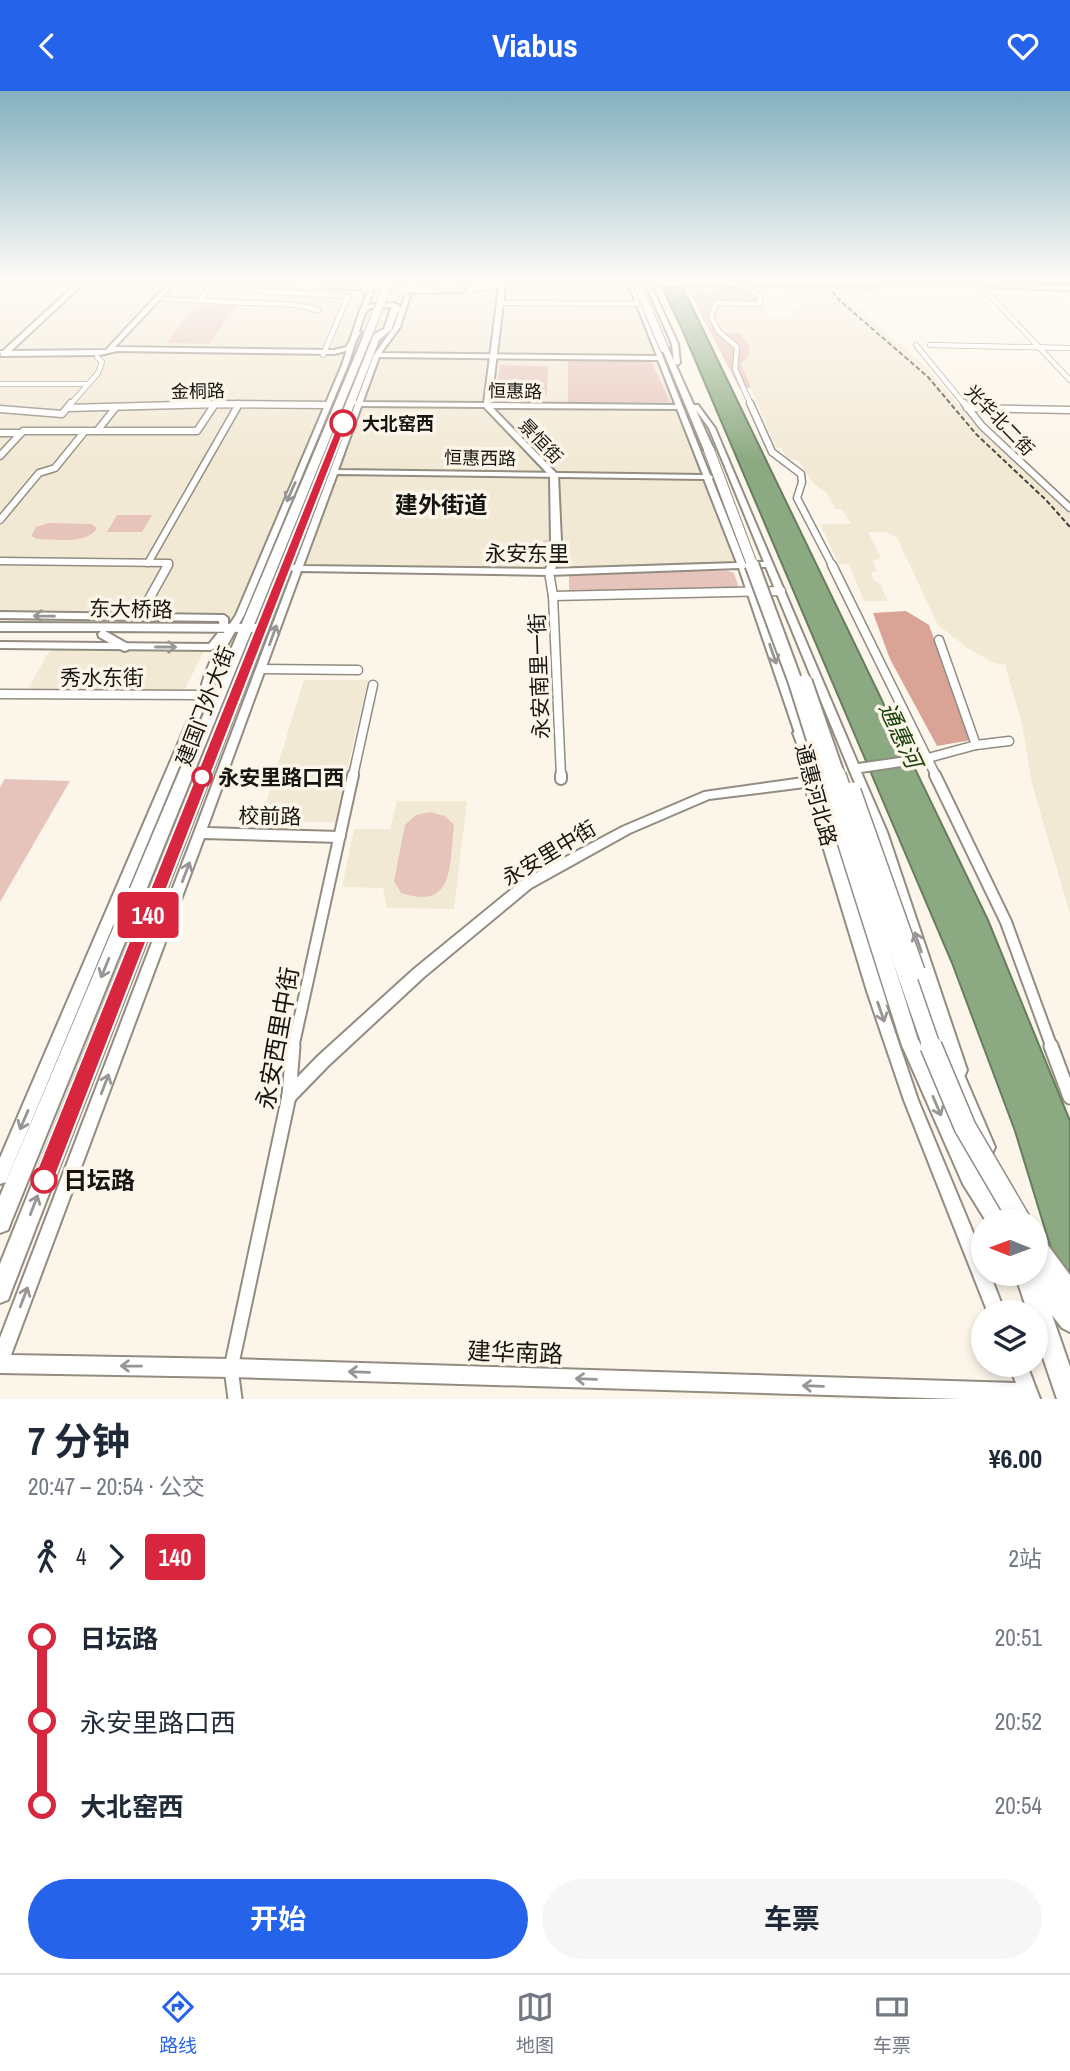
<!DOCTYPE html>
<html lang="zh">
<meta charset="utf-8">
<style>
body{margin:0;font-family:"Archivo Narrow","Noto Sans SC",sans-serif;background:#f6f6f7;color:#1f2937;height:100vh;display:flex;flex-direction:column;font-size:26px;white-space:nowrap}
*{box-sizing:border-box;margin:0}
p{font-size:23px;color:#747a83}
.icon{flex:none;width:38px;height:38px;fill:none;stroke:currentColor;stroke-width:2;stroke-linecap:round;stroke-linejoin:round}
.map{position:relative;height:1308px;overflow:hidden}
.panel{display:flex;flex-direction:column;background:#fff;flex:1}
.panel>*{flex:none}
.badge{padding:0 14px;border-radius:5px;font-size:24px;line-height:46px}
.needle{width:46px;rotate:271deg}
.tools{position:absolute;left:971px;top:1118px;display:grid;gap:14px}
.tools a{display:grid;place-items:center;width:77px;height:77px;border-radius:50%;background:#fff;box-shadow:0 4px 10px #0003;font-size:35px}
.map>.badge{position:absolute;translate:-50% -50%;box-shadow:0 0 0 4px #fff}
.legs{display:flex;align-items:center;gap:10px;height:77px;padding:0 28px;font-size:23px}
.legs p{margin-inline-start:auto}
.summary{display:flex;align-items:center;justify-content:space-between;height:119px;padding:0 28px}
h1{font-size:38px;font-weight:700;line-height:52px}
.cta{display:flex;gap:14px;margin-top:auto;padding:14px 28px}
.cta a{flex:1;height:80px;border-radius:42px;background:#2563eb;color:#fff;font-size:28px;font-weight:700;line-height:80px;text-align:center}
.cta a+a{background:#f6f6f7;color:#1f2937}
ul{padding:0 28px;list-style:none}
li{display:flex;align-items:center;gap:24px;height:84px;font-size:26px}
li i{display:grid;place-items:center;width:10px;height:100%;margin:0 9px;background:currentColor}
li i::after{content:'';width:18px;height:18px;margin:-9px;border:5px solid;border-radius:50%;background:#fff}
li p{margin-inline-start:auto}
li:first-child i{background:linear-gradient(#0000 50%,currentColor 0)}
li:last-child i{background:linear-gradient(currentColor 50%,#0000 0)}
header{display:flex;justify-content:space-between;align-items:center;height:91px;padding:0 28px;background:#2563eb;color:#fff;font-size:32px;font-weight:700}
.tab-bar{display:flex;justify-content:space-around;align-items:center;height:98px;border-top:2px solid #e0e1e3;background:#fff;font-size:19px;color:#747a83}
.tab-bar a{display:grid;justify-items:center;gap:4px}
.tab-bar .on{color:#2563eb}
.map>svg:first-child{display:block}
</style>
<header><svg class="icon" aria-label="back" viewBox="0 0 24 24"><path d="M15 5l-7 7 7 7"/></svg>Viabus<svg class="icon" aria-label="heart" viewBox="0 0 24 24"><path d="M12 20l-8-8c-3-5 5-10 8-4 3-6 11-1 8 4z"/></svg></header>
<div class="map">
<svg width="1070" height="1308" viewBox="0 0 1070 1308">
<rect width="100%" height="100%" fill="#fcf6ea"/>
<g fill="#f2e9d5">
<polygon points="0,188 634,188 753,472 549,481 285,477 256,541 0,541"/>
<polygon points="773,195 833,195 927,277 981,341 1070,423 1070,823 1032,693 1022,633 1005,574 994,572 967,557 938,534 897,447 886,441 868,441 881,467 873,470 877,480 871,482 874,489 880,493 888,510 864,510 849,473 839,473 820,433 851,433 842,418 835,418 827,403 813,392 798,369 786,369 782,357 776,357 741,273 714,226 718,212 763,214 768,225 793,226 790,218 799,218 798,214 809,213 800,199 775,198"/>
<polygon points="50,559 204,560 184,600 27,599"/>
<polygon points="304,589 368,589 335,731 260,731"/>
<polygon points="397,710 467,710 454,818 387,817 383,797 342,796 354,738 390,738"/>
</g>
<g fill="#e6c4bb">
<polygon points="720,195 745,195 761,202 767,211 763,211 763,214 718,213 714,226 723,242 740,242 749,255 749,264 741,273 751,297 739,297 687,196 708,200"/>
<polygon points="196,214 236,215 209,253 166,252"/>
<polygon points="568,268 645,269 652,272 670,311 568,312"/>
<polygon points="500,274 548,275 547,304 496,305"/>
<path d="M463,359L510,360L516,364V370C506,379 463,377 451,371L453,363Z"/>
<polygon points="117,424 152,424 142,441 107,441"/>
<path d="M49,432L91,433L97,437C87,454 55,448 37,448L31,445L36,436Z"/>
<polygon points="728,480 734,482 739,497 569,502 569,481"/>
<polygon points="5,688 70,690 0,811 0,696"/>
<path d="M430,721L445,725L454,734C449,773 456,820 401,802L394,790L405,734L416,724Z"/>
</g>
<polygon fill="#d9a396" points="906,520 929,534 971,649 937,655 890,568 873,522"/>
<polygon fill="#8baa81" stroke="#687d5f" stroke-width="2" points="658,188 678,188 683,197 988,829 1070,1030 1070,1220 1015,1040 952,872 681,236"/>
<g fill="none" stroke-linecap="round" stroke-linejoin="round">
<polyline stroke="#dad4c9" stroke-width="9" stroke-dasharray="9 4.5" stroke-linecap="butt" points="547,468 548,449"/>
<g stroke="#928c81" stroke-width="6">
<g id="minor-far4">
<polyline points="738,193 761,204 759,213 716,212 711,226 719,241 737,256 735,278 751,314"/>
<polyline points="260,195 258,200 348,205 323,264"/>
<polyline points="981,195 1070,289"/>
<polyline points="0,197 11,188"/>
<polyline points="163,208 298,214 318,219"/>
<polyline points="200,208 215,192 254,193"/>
<polyline points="500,212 639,213"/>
<polyline points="916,254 965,314"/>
<polyline points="930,254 1070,257"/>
<polyline points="0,293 89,293"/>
<polyline points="70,314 98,282 102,271 97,266"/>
<polyline points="174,314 328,314"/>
</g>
</g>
<g stroke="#928c81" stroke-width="9">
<g id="minor-far3">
<polyline points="750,312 772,361 801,383 802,391 797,407 833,476"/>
<polyline points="964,312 982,335 1070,417"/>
<polyline points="68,317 215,313 328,314"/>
<polyline points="967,317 1070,319"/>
<polyline points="0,318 62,323 71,312"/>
<polyline points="97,340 116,316"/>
<polyline points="0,342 21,342"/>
<polyline points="0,365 23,340 197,340 215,313"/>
<polyline points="0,429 39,382 55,377 85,340"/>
<polyline points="0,470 169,472 167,476"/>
<polyline points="148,472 239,313"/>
</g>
</g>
<g stroke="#928c81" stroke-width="11">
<g id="minor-far2">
<polyline points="832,474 936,685"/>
<polyline points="549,481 553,505 561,685"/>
<polyline points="553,505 781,500"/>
<polyline points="139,526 168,474"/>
<polyline points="939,549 976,654"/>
<polyline points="261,578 358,579"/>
<polyline points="0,603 204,604"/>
<polyline points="928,667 976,654 1009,650"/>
<polyline points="353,685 373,594"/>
</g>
</g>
<g stroke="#928c81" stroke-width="14">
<g id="minor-far1">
<polyline points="561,684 561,688"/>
<polyline points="935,684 1006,831 1052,957"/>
<polyline points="293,957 353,684"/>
</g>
</g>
<g stroke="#928c81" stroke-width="17">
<g id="minor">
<polyline points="1051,955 1070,1006"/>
<polyline points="235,1308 231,1277 289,1005 293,955"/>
</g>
</g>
<g stroke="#928c81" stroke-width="4">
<g id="tertiary">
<polygon points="256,188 271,188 282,191 279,193"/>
<path d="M373,188H415L485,194L482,196L414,193L412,198L462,197L465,199L462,201L411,202L400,236L381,262L657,265L629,194L531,193L533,190L628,191L627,188H632L633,191H645L644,188H649L650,191H785L800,188L803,190L800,192H876L879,194L876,196L795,195L792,193L785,195L651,194L678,253L680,272L677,274L674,272L672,253L646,194H634L710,384L713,386L712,388L745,471H764L709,337L693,315L694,314H698L715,337L858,673L928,663L932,664L933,667L932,670L928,671L861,681L887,741L967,979L965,984L960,986L955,984L953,979L875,741L766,476H747L805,642L814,691L881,900L918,1009L984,1168V1183H990L1005,1222H988L904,1009L867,900L805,696L709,708L630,742L531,797L424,886L328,975L294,1010L289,1012L284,1010L282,1005L284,1000L318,965L414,878L523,789L622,736L704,701L803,687L795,642L739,477L549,484L301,480L207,737L339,741L343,743L345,746L343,749L339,751L204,747L11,1264L231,1268L1016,1292L1009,1274H1027L1040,1308H960L231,1286L0,1282V1247L194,742L293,480L287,477L288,475L295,474L374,264L394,236L399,221L393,216L370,217L365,222L348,274L244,524L223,562L209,604L6,1091L0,1093V1067L199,604L205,583L217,555L211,559L0,557V551L209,553L218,542H224L225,540H220L219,530L0,527V521L224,524L228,527V536L236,524L342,274L359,222L371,193H295L292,191L295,189ZM376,193H409L401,217L394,212L368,214ZM379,266L658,269L703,384L338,379ZM337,383L704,388L737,472L549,478L303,475Z"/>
<polygon points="994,193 1070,195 1070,199 992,196"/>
</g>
</g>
<g stroke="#928c81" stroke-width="4">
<g id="secondary">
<polygon points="81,188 88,188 11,260 106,259 172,188 179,188 115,256 334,259 346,256 356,240 361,241 350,259 334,263 117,260 100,264 1,265 0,260 3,260"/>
<polygon points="502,194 505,196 491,312 679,314 683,316 679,318 493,317 558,384 561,450 556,453 551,450 550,385 484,316 359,315 346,310 350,308 360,311 484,312 499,196"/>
<polygon points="555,465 560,468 552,483 546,483 544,481 552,466"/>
<polygon points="0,532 261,533 266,537 261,541 105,540 128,553 129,556 128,559 124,560 99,546 98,543 101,540 0,540"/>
</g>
</g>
<g stroke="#928c81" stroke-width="4">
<g id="trunk">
<polygon points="990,188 1070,188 1070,192 993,191"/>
<polygon points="308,194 365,194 368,196 365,198 310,197"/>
<polygon points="472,194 474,197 415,199 412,197 415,195"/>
<polygon points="396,213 400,215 391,239 379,249 11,1201 8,1209 0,1212 0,1173 374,243 384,238 392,215"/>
<polygon points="367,244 371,246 11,1131 8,1139 0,1142 0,1105 363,246"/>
<polygon points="661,255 668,257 714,359 712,361 704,359"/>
<polygon points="800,637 807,642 830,700 828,704 818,704 816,700 793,642"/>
<polygon points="828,713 833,715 836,719 881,869 898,906 895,912 889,915 883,912 864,870 820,719 823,715"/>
<polygon points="916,872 922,874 925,880 946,942 995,1056 992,1063 985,1066 978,1063 928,943 907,880 910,874"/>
<polygon points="906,934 913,936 977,1079 1009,1130 986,1130 963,1093 897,943 899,936"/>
<polygon points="1036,1146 1044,1149 1070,1184 1070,1241 1062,1237 1052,1224 1070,1276 1070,1308 1057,1308 1036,1246 1036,1222 1028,1222 1015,1183 1036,1183"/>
</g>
</g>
<use href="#minor-far4" stroke="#fff" stroke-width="4.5"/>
<use href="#minor-far3" stroke="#fff" stroke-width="6"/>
<use href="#minor-far2" stroke="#fff" stroke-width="8"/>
<use href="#minor-far1" stroke="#fff" stroke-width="10"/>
<use href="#minor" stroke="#fff" stroke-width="13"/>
<use href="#tertiary" fill="#fff" fill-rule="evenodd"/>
<use href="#secondary" fill="#fff" fill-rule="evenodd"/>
<use href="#trunk" fill="#fff" fill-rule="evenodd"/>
<polyline stroke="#42403a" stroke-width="2" stroke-dasharray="5 2.5" stroke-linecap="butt" points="824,188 838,208 928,286 976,343 1046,409 1070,436"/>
<g stroke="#928c81" stroke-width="10" stroke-linecap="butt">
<g id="trunk-bridge-far4">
<polyline points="269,188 310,195"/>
<polyline points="635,188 664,257"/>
<polyline points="755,188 1007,192"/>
<polyline points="365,196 379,195 390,188"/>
<polyline points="472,196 545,188"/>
<polyline points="392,206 400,199 415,197"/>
<polyline points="367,246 390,188"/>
</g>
</g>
<g stroke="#928c81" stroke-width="12" stroke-linecap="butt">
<polyline id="trunk-bridge-far3" points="709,359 753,476"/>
</g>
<g stroke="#928c81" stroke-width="17" stroke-linecap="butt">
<g id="trunk-bridge-far2">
<polyline points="752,474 795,590 825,685"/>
<polyline points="805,590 838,685"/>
</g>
</g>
<g stroke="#928c81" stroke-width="20" stroke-linecap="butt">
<g id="trunk-bridge-far1">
<polyline points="825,684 910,952"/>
<polyline points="837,684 932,957"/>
<polyline points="852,700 916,880"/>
</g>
</g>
<g stroke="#928c81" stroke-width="24" stroke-linecap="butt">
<polyline id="trunk-bridge" points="931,955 965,1036 1020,1130"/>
</g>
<use href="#trunk-bridge-far4" stroke="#fff" stroke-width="8"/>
<use href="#trunk-bridge-far3" stroke="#fff" stroke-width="10"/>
<use href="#trunk-bridge-far2" stroke="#fff" stroke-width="13"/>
<use href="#trunk-bridge-far1" stroke="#fff" stroke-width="17"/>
<use href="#trunk-bridge" stroke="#fff" stroke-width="21"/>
</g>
<defs><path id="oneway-shaft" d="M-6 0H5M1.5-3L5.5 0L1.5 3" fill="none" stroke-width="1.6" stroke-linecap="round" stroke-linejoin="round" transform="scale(1.75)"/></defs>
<g stroke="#979694">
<use href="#oneway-shaft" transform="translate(291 401) rotate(114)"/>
<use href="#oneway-shaft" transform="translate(44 525) rotate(-179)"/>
<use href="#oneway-shaft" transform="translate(273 544) rotate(-70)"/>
<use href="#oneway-shaft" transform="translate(166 556)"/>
<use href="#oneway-shaft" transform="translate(773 563) rotate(71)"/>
<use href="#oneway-shaft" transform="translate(186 781) rotate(-69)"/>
<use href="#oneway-shaft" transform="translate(918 851) rotate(-109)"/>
<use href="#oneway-shaft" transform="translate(105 877) rotate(112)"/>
<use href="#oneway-shaft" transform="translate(881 921) rotate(71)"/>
<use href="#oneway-shaft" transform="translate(105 993) rotate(-69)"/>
<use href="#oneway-shaft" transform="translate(937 1015) rotate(67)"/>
<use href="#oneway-shaft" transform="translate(24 1029) rotate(113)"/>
<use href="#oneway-shaft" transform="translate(34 1114) rotate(-69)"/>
<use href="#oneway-shaft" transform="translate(24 1206) rotate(-69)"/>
<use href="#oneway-shaft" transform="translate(131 1275) rotate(-179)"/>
<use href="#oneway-shaft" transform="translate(359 1281) rotate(-178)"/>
<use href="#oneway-shaft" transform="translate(586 1288) rotate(-178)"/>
<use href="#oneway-shaft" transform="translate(813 1295) rotate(-178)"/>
</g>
<linearGradient id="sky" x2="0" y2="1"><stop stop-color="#83b0bf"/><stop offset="0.51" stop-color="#fefbf6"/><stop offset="1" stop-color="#fefbf6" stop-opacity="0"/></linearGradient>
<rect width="1070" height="371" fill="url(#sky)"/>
<polygon fill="#d7263d" stroke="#fff" stroke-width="2" points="343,329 347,332 54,1089 51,1096 44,1099 36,1096 33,1089 338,332"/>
<g fill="#fff" stroke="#d7263d" stroke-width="3.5">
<circle cx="343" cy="332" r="12"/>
<circle cx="202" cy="686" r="9"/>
<circle cx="44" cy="1089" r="12"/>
</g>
<g text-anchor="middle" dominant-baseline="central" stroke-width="7" stroke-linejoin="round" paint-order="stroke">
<g font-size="18" fill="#171511" stroke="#fcf6ea">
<text transform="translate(198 300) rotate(-1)">金桐路</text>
<text transform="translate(515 300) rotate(1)">恒惠路</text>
<text transform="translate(1000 329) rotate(46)">光华北二街</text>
<text transform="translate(541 350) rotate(46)">景恒街</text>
<text transform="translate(480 367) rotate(1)">恒惠西路</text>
</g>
<g font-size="18" font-weight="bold" fill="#171511" stroke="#fcf6ea" text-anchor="start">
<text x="362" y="332">大北窑西</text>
</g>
<g font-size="21" fill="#171511" stroke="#fcf6ea">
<text x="527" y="462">永安东里</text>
<text transform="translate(131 518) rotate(1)">东大桥路</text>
<text transform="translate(539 585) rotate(-92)">永安南里一街</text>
<text x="102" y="586">秀水东街</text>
<text transform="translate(205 615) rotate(-69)">建国门外大街</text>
<text transform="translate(816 704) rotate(75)">通惠河北路</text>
<text transform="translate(270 725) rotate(1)">校前路</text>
<text transform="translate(549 762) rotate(-31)">永安里中街</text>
</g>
<g font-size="21" font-weight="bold" fill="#171511" stroke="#fcf6ea" text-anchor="start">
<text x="218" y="686">永安里路口西</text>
</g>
<g font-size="23" font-weight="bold" fill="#171511" stroke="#fcf6ea">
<text x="441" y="413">建外街道</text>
</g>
<g font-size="23" font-style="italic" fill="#184107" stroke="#fcf6ea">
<text transform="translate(901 644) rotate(65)">通惠河</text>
</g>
<g font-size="24" fill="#171511" stroke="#fcf6ea">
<text transform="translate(277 947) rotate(-80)">永安西里中街</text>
<text transform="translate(515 1261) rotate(2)">建华南路</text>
</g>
<g font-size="24" font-weight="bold" fill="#171511" stroke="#fcf6ea" text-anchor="start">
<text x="63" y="1089">日坛路</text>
</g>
</g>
</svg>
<div class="tools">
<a><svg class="needle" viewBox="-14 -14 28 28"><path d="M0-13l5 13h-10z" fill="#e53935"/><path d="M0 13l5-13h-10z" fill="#747a83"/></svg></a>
<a><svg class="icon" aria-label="layers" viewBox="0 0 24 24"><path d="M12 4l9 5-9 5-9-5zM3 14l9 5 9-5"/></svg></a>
</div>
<b class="badge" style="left:148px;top:824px;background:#d7263d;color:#fff">140</b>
</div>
<section class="panel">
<div class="summary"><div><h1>7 分钟</h1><p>20:47 – 20:54 · 公交</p></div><b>¥6.00</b></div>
<div class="legs"><svg class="icon" aria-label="walk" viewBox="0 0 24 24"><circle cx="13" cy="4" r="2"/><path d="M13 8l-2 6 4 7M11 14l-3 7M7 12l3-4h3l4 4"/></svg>4<svg class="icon" aria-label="forward" viewBox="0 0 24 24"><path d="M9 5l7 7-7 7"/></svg><b class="badge" style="background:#d7263d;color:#fff">140</b><p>2站</p></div>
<ul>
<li><i style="color:#d7263d"></i><b>日坛路</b><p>20:51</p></li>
<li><i style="color:#d7263d"></i><span>永安里路口西</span><p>20:52</p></li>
<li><i style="color:#d7263d"></i><b>大北窑西</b><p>20:54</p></li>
</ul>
<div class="cta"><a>开始</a><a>车票</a></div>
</section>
<nav class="tab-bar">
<a class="on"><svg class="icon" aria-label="directions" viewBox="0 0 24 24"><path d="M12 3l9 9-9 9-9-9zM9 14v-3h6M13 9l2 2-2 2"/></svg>路线</a>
<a><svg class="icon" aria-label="map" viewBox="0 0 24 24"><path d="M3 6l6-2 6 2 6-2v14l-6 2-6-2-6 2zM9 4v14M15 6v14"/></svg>地图</a>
<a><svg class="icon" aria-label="tickets" viewBox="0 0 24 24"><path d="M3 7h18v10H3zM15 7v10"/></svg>车票</a>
</nav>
